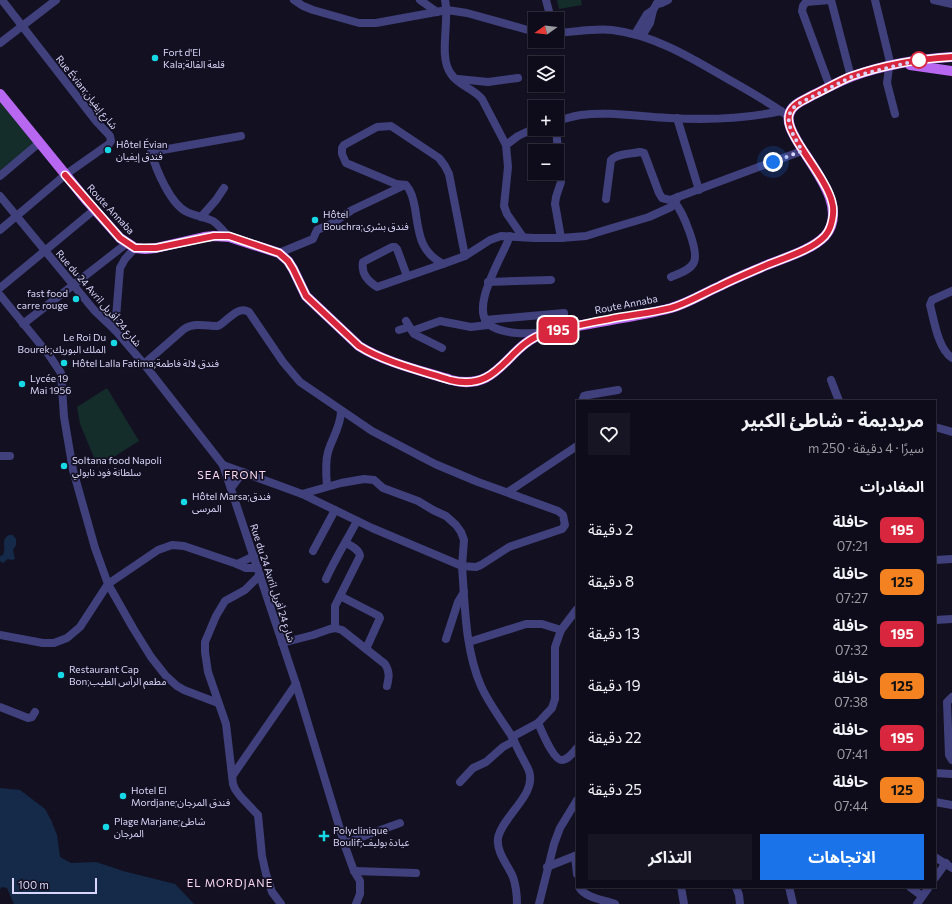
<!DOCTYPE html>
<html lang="ar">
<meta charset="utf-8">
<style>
body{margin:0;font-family:Commissioner,"Noto Sans Arabic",sans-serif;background:#171523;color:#f1f3f6;direction:rtl;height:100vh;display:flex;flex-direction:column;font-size:15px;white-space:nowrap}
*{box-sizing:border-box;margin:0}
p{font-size:13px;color:#9b9ba2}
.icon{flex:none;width:22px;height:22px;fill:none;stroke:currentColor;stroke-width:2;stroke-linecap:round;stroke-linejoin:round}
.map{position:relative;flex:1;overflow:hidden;direction:ltr}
.details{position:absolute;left:576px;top:400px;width:360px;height:488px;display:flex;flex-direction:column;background:#0e0c1a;border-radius:0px;box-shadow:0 1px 3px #0004,0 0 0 1px #2e2c39;direction:rtl}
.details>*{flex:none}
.badge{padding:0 8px;border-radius:6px;font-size:14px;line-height:26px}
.needle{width:26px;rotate:256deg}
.buttons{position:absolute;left:528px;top:12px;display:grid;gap:8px}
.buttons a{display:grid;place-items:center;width:36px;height:36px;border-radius:0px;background:#0e0c1a;box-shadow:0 1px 3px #0004,0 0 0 1px #2e2c39;font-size:20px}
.scale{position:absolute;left:12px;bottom:10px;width:85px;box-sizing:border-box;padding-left:4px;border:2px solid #d9d6fb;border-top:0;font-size:11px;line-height:14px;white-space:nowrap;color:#d9d6fb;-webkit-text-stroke:3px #131022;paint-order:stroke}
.you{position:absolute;width:20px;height:20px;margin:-10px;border:3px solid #fff;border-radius:50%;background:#1a73e8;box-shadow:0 0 0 6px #1a73e833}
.map>.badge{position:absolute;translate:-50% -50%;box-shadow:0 0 0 2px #fff}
h2{padding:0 12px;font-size:15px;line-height:36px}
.round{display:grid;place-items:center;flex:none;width:42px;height:42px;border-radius:0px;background:#171523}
.overview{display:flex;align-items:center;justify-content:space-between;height:68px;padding:0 12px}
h1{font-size:19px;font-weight:700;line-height:30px}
.button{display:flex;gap:8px;margin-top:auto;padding:8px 12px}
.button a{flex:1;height:46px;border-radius:0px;background:#1a73e8;color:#fff;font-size:16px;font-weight:700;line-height:46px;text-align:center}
.button a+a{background:#171523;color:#f1f3f6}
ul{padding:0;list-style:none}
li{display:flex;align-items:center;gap:12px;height:52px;padding:0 12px}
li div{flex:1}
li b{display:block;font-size:15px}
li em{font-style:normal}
li .badge{min-width:44px;font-weight:700;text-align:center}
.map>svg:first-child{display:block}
</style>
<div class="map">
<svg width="952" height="904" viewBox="0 0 952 904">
<rect width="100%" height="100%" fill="#131022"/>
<g fill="#142c2a">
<polygon points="557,0 581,0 582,5 559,9"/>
<polygon points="0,102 36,145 0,175"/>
<polygon points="107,388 139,441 98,467 80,424 77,407"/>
</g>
<g fill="#152a48">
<path d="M9,535H13L16,539V545L13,550L15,559L12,560L8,559L3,563L0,561V556L3,555C7,546 0,540 9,535Z"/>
<polygon points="0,788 20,790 45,809 51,820 57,835 60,857 71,863 96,862 123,871 175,884 194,904 14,904 7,888 2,887 0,889"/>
</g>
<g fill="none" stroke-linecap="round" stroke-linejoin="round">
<g stroke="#40407c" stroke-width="8">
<polyline points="294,0 303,6 313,10 359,23 376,23 447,10 467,13 535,32"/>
<polyline points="420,0 437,12"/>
<path d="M445,0C450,21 438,57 451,74C458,85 474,89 482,99L506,145"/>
<polyline points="546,0 551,19"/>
<polyline points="831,0 851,77"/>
<polyline points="875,0 891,66"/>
<polyline points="934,0 952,4"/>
<polyline points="657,4 662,3 668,0"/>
<path d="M557,33C575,32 594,28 612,30C654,35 690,57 726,78C747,90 769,102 788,116"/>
<polyline points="635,34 647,14 653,10"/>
<polyline points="642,36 650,23 653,10 659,0"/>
<polyline points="0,43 56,0"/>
<polyline points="889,67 887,83 895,114"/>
<polyline points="458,79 488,82 518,78"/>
<polyline points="830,87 802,11 803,6 806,2 830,0"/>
<polyline points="677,118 699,190"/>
<path d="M557,121C565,119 573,116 581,115C610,111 639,117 669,118C706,120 745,119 781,111"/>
<polyline points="556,129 561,182 556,197 555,204 561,238"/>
<polyline points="0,176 39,143"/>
<polyline points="0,196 94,310 115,330 144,364 223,465 296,684 346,849 354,871 360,881 360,894 356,904"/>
<path d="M606,199L611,160C618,153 631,154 640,152L644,153L659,193L662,198L670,200L802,151"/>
<polyline points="201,217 216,200 224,188"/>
<polyline points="0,230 65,175 109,144 111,141 110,136 96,121 2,0"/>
<path d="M510,236C503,256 465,314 493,327C508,335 528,333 545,333"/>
<path d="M229,237C224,232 219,225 213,221C205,217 195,216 187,212C170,204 156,169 151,152L241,136"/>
<polyline points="523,237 507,214 504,206 508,167 506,145 518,136 535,128"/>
<polyline points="279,253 313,239 317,230 333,223 352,210 405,185"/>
<path d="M465,256L449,174L445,166L439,158L391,126L377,127L344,145L342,148V154L346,163L396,184L406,185C412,192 413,199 415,208C419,233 419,251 443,264L465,256L490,240L501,236L534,238H561L586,236L602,231L649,217L671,207L675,203L678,197"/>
<path d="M407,276L397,249L395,247H392L363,262C361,274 368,281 377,287L443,264"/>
<path d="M671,277C678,274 691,270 694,262C699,251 683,212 675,203"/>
<polyline points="488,282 551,280"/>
<polyline points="0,288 94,210"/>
<path d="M952,291L932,300L930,305C934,320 938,349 952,358"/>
<polyline points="0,295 49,355 61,373 64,417 73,470 95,548 108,584 133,628 151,657 166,676 177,686 184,690 218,703"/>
<polyline points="485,320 564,313"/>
<polyline points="406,321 414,334 442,348"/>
<polyline points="23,324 126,244"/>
<polyline points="115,330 120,268 125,259 135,248"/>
<polyline points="399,330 409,327"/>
<polyline points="412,331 440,321 471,327 488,325"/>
<path d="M144,364L184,329C195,322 206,326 218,326C228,321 237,305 249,312L283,362L300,382L372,431L435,464L478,482L558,511L563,515L565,525L562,529L509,547L481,565L476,567L462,566L464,540L461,532L456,525L446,516L433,510L418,501L383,488L374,480L364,479L341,483L302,494"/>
<polyline points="831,380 839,401"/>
<polyline points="582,401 584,396 588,395 618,390"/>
<polyline points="935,427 952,432"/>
<polyline points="0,456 10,456"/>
<path d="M223,465L302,494L372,528L462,566C465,606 465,649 481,686C489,704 501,719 511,735C515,742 518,750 522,757C524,761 527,766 529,771C537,795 503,815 498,838C496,852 508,865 513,877C516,886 517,895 517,904"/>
<path d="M327,486C326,475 325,463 328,452C332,438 341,426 341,411"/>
<polyline points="231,488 243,472"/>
<polyline points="508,492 577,446"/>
<polyline points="313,551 335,510"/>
<polyline points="935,560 952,559"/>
<polyline points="237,564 254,556"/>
<polyline points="260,575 245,590 225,601 216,616 205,642 205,652 208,672 226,724 233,784 235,789 240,796 258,815 262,856 266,874 272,892 281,904"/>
<path d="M326,579C335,559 347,540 357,521"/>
<polyline points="340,596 379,616 380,618 366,649"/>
<polyline points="935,620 952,619"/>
<path d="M335,628V606L360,556C359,549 351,546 346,543"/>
<polyline points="0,635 43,643 54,643 67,638 80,627 108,584 158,550 172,545 184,546 237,564 246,568 258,568"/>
<polyline points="446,639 458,602 464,592"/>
<polyline points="469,642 526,624 542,624 561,630 577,609"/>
<path d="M282,643L313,635L330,629L335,628L342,630L385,664C390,672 389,677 387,686"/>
<polyline points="952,697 947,702 949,755 952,760"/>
<polyline points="0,707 28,718 32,717 35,712"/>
<path d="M538,723C542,731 553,760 562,760C567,760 574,752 577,748"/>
<polyline points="512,737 538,723 552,708 555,699 555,647 561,630"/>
<polyline points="935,773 952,774"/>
<polyline points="233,775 296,684"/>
<polyline points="460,782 473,768 486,762 503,747 514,741"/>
<polyline points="935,802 952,805"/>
<polyline points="345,843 400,823"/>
<polyline points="575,856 577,874"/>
<polyline points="935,857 952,868"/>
<polyline points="547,867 577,855"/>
<polyline points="354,871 416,873"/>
<polyline points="935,878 946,863"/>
<path d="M579,887C585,898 604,900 615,904"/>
<polyline points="681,887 684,904"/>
<polyline points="736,887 739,895 740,904"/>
<polyline points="789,887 793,904"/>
<polyline points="910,887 922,896"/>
<polyline points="539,904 554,844 560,828 577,800"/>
<polyline points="917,904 929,887"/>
</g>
<g stroke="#b868f0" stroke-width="10">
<polyline points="910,65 952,71"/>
<path d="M0,94L87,201L120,238L135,248L145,249L156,248L204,237L214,236L229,237L279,253L288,261L293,269L306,296L359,346C384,362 422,371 451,380C501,393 506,344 546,333C587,322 630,319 671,308C688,303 704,293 720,286C736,278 751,272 767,265C784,258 812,250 825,236C850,207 810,165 796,139C792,132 787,123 789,115C791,104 805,100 813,95C826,89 839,81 853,76C884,65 918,59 952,57"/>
</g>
</g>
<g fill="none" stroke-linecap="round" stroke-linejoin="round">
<g stroke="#fff" stroke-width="9">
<path id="line" d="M65,175L120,238L135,248H156L214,236H229L279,253L288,261L293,269L306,296L359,346C384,362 422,371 450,380C501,393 506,344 546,333C567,327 589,323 610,319C630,315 651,313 671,308C688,303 704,293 720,286C736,278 751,272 767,265C784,258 812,250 825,236C832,228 835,212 832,202C828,184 806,157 796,139C792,132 787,123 789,115C791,104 805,100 813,95C826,89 839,81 852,76C884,65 918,59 952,57"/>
</g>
<use href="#line" stroke="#d7263d" stroke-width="6"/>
<path stroke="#d9d6fb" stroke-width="4" stroke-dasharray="0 7.2" d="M773,162L802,151C794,135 779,117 798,104L851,77L919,60"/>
</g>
<g fill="#17d8e5" stroke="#131022" stroke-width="1.5">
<circle cx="155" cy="58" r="4"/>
<circle cx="108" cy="150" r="4"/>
<circle cx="315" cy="220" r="4"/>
<circle cx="76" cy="299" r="4"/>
<circle cx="114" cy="343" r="4"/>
<circle cx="64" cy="363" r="4"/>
<circle cx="22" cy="384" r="4"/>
<circle cx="64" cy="466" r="4"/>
<circle cx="184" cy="502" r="4"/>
<circle cx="61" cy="675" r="4"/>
<circle cx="123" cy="796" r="4"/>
<circle cx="106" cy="827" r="4"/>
<path d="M322 830h4v4h4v4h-4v4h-4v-4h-4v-4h4z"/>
</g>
<circle fill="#fff" stroke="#d7263d" stroke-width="2" cx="919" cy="60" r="8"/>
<g text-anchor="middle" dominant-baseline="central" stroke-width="3.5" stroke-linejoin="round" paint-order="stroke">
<g font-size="10" fill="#d9d6fb" stroke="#131022" text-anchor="start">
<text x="163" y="52">Fort d'El<tspan x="163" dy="12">Kala;قلعة القالة</tspan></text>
<text x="116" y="144">Hôtel Évian<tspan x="116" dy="12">فندق إيفيان</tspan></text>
<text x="323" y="214">Hôtel<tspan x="323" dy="12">Bouchra;فندق بشرى</tspan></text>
<text x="68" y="293" text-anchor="end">fast food<tspan x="68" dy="12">carre rouge</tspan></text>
<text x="106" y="337" text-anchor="end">Le Roi Du<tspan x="106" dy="12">Bourek;الملك البوريك</tspan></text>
<text x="72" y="363">Hôtel Lalla Fatima;فندق لالة فاطمة</text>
<text x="30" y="378">Lycée 19<tspan x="30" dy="12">Mai 1956</tspan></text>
<text x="72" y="460">Soltana food Napoli<tspan x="72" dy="12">سلطانة فود نابولي</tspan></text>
<text x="192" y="496">Hôtel Marsa;فندق<tspan x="192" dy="12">المرسى</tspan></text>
<text x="69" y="669">Restaurant Cap<tspan x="69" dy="12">Bon;مطعم الرأس الطيب</tspan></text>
<text x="131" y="790">Hotel El<tspan x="131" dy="12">Mordjane;فندق المرجان</tspan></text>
<text x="114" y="821">Plage Marjane;شاطئ<tspan x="114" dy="12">المرجان</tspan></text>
<text x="333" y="830">Polyclinique<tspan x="333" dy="12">Boulif;عيادة بوليف</tspan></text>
</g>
<g font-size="10" fill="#d9d6fb" stroke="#131022">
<text transform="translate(87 92) rotate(51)">Rue Évian;شارع إيفيان</text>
<text transform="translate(111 209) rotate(47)">Route Annaba</text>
<text transform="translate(99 298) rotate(49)">Rue du 24 Avril شارع 24 أفريل</text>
<text transform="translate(626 304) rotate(-11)">Route Annaba</text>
<text transform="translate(273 583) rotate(72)">Rue du 24 Avril شارع 24 أفريل</text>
</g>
<g font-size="11" letter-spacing="1" fill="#fbd8ef" stroke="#131022">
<text x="232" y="474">SEA FRONT</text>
<text x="230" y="882">EL MORDJANE</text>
</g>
</g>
</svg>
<div class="buttons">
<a><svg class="needle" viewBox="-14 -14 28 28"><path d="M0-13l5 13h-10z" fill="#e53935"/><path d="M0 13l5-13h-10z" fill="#9b9ba2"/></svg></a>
<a><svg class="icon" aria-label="layers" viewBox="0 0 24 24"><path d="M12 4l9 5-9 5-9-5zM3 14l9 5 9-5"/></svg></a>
<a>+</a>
<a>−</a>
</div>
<div class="scale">100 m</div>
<div class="you" style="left:773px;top:162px"></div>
<b class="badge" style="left:558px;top:330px;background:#d7263d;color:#fff">195</b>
<section class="details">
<div class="overview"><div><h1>مريديمة - شاطئ الكبير</h1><p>سيرًا · 4 دقيقة · 250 m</p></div><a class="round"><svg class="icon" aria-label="heart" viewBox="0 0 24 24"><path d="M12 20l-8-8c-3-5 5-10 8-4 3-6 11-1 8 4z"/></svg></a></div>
<h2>المغادرات</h2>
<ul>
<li><span class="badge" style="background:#d7263d;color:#fff">195</span><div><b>حافلة</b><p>07:21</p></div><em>2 دقيقة</em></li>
<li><span class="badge" style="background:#f58220;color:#111">125</span><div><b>حافلة</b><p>07:27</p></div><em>8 دقيقة</em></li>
<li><span class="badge" style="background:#d7263d;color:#fff">195</span><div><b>حافلة</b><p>07:32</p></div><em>13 دقيقة</em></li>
<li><span class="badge" style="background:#f58220;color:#111">125</span><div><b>حافلة</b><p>07:38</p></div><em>19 دقيقة</em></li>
<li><span class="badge" style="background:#d7263d;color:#fff">195</span><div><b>حافلة</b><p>07:41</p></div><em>22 دقيقة</em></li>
<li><span class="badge" style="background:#f58220;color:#111">125</span><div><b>حافلة</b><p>07:44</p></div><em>25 دقيقة</em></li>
</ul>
<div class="button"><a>الاتجاهات</a><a>التذاكر</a></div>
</section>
</div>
